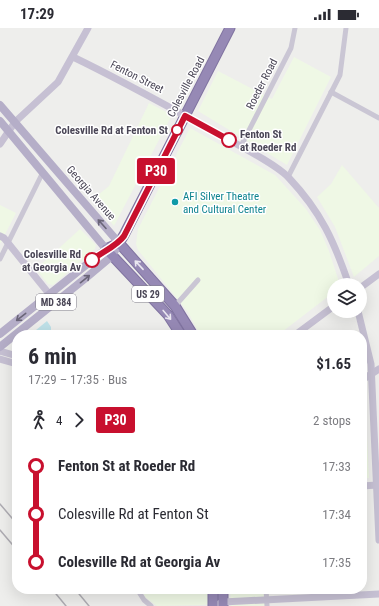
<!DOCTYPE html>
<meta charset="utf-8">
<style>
body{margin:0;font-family:"Roboto Condensed",sans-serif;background:#f2f2f3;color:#2b2b33;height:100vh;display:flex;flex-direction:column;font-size:15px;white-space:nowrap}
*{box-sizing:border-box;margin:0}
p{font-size:13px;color:#7c7c81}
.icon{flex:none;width:22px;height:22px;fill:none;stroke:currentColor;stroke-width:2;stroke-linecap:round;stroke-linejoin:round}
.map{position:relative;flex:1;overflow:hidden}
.details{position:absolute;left:12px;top:302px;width:355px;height:264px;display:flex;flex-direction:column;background:#fff;border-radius:16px;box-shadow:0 4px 16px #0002}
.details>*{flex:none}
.badge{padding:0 8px;border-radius:3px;font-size:14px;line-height:26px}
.controls{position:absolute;left:327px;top:250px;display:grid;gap:8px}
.controls a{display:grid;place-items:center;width:40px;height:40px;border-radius:50%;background:#fff;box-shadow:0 4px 16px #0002;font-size:20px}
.map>.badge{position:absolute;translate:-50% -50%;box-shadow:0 0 0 2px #fff}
.legs{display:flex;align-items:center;gap:6px;height:44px;padding:0 16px;font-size:13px}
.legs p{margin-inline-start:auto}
.headline{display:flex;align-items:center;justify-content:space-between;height:68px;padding:0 16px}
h1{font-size:22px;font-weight:700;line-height:30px}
ul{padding:0 16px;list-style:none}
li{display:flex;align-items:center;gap:14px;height:48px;font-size:15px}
li i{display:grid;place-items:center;width:6px;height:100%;margin:0 5px;background:currentColor}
li i::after{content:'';width:10px;height:10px;margin:-5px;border:3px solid;border-radius:50%;background:#fff}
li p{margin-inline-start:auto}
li:first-child i{background:linear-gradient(#0000 50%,currentColor 0)}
li:last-child i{background:linear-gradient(currentColor 50%,#0000 0)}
.status{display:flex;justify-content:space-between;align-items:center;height:28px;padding:0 20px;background:#fff;direction:ltr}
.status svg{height:11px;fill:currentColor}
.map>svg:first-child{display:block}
</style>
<div class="status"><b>17:29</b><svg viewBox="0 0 49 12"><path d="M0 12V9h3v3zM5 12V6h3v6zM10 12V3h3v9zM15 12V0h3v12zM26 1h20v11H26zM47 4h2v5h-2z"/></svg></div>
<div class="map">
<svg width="379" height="578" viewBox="0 0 379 578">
<rect width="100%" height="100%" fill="#eeeeec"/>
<g fill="#eff8e5">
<polygon points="294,29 331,49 287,137 198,83 218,43 272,71"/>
<polygon points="149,75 172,87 114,198 92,172 109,158"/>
<polygon points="190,100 275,147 306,181 320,202 329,223 340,257 334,257 334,264 278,307 200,307 188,284 138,222 136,216 138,201"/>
<polygon points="342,137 379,180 379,228 354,249 335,199 317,169 331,156"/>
<polygon points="0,177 16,185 0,216"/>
<polygon points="80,201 96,217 95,221 53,257 48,256 36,241"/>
<polygon points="362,407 367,407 369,450 362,450"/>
<polygon points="141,561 209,561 209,572 208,576 203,577 157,578 146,570"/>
<polygon points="230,561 267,561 267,578 231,578"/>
</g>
<polygon fill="#bee1e8" points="47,293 51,299 51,307 30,307"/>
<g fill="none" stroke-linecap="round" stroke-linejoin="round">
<g stroke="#8174a1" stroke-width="11">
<g id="highway">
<polyline points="119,215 175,278 193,307"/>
<polyline points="181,307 168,287 106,221 119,215 124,207 230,0"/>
<polyline points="213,578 213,561"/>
<polyline points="223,578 223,561"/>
</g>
</g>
<g stroke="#cac6d4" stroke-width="5">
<polyline points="331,64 379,90"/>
<polyline points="241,118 291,20 295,0"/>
<polyline points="288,149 340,47 346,0"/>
<polyline points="0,231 43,144"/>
<polyline points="175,278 198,252"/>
<polyline points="137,561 144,572 151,578"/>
<polyline points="266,561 267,578"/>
</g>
<g stroke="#c6c0d3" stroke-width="7">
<path d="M73,29C123,53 171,80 220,107C238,117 276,136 289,150C321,184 334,213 349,257"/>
<polyline points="0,116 15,94 58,54 88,0"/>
<polyline points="0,208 4,210 50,267"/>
<polyline points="360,260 379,246"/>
<polyline points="358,283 371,336 379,512"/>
<polyline points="295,307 334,278"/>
<polyline points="0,323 17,328"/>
<polyline points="0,331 17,336"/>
<polyline points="362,352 379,341"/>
<polyline points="362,458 377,457"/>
<polyline points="215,578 223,574 379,566"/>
</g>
<g stroke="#b5aec8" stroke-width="8">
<polyline points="0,77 119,215 112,228 87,249 0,319"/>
<polyline points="0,93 106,221 0,306"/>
</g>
<use href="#highway" stroke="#9689b5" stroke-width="9"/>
<g stroke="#afadb3" stroke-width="1.5">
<polyline points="0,476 17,496"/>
<polyline points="0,502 17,522"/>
<polyline points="52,561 66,578"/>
<polyline points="75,561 89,578"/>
</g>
</g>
<defs><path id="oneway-shaft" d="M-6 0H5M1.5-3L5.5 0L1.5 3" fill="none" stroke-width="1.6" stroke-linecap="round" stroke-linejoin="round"/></defs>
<g stroke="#6a6578">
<use href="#oneway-shaft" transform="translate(102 196) rotate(-132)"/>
<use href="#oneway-shaft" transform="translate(85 251) rotate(-39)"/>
<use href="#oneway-shaft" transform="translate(21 289) rotate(142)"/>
</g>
<g stroke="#eae7f0">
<use href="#oneway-shaft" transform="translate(139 237) rotate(-133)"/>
<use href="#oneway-shaft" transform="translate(167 287) rotate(50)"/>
</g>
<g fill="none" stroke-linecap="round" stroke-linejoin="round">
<g stroke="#fff" stroke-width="9">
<path id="line-1" d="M92,232C102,224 117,218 124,208L185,88L229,112"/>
</g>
<use href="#line-1" stroke="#c8102e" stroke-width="6"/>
</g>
<g fill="#fff" stroke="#c8102e" stroke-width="2">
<circle cx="177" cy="102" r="5"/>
<circle cx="229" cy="112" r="7"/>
<circle cx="92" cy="232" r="7"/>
</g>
<circle fill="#0f9aa8" stroke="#fff" stroke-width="1.5" cx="175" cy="174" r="4"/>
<g text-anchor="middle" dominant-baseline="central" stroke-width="3" stroke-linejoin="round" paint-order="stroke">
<g fill="#fff" stroke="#807e89" stroke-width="1">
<rect x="132" y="258" width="32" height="16" rx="3"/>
<rect x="36" y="266" width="40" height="16" rx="3"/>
</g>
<g font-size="10" font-weight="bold" fill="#4a4656">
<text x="148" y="266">US 29</text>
<text x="56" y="274">MD 384</text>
</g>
<g font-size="11" fill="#4a4656" stroke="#fff">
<text transform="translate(137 49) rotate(27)">Fenton Street</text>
<text transform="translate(262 56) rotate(-63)">Roeder Road</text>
<text transform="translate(186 59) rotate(-62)">Colesville Road</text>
<text transform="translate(91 165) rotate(49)">Georgia Avenue</text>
</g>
<g font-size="11" font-weight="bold" fill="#4a4656" stroke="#fff" text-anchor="end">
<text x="168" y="102">Colesville Rd at Fenton St</text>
<text x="240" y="106" text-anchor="start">Fenton St<tspan x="240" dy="13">at Roeder Rd</tspan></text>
<text x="81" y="226">Colesville Rd<tspan x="81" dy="13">at Georgia Av</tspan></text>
</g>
<g font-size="11" fill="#0d838f" stroke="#fff" text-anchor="start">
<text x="183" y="168">AFI Silver Theatre<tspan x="183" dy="13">and Cultural Center</tspan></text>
</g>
</g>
</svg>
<div class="controls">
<a><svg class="icon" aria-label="layers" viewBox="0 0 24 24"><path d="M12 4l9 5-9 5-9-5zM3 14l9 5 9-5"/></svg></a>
</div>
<b class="badge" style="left:156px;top:143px;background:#c8102e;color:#fff">P30</b>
<section class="details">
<div class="headline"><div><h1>6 min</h1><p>17:29 – 17:35 · Bus</p></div><b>$1.65</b></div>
<div class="legs"><svg class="icon" aria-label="walk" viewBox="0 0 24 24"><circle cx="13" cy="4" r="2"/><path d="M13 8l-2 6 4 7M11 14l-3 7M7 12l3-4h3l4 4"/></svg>4<svg class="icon" aria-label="forward" viewBox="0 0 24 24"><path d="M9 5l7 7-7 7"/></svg><b class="badge" style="background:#c8102e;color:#fff">P30</b><p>2 stops</p></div>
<ul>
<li><i style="color:#c8102e"></i><b>Fenton St at Roeder Rd</b><p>17:33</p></li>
<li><i style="color:#c8102e"></i><span>Colesville Rd at Fenton St</span><p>17:34</p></li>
<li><i style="color:#c8102e"></i><b>Colesville Rd at Georgia Av</b><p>17:35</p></li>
</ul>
</section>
</div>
